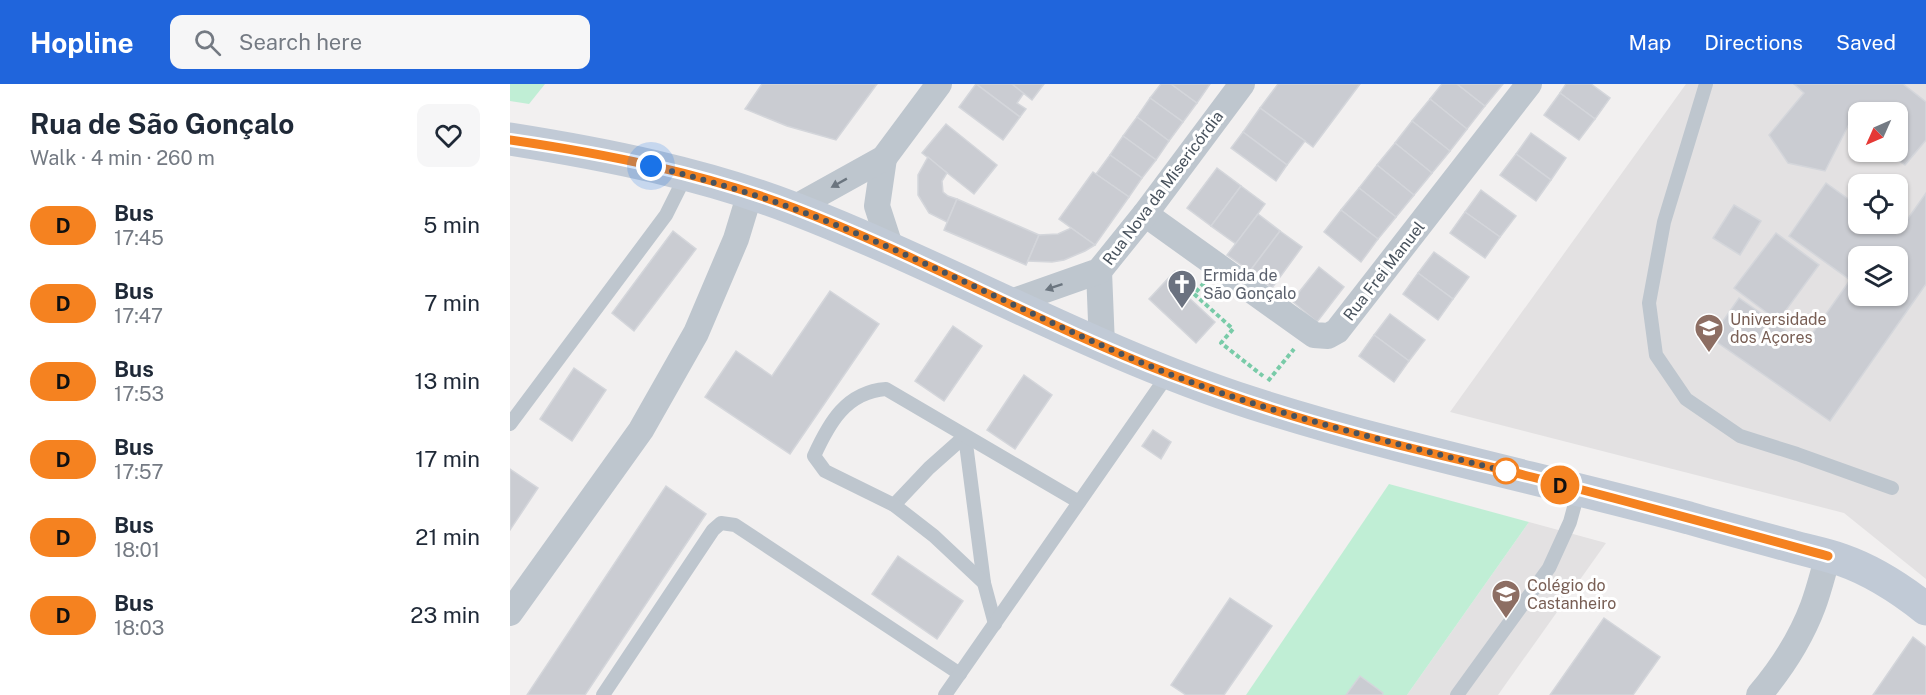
<!DOCTYPE html>
<meta charset="utf-8">
<style>
body{margin:0;font-family:"Public Sans",sans-serif;background:#f6f6f7;color:#1f2937;height:100vh;display:flex;flex-direction:column;font-size:22px;white-space:nowrap}
*{box-sizing:border-box;margin:0}
p{font-size:20px;color:#747a83}
.icon{flex:none;width:33px;height:33px;fill:none;stroke:currentColor;stroke-width:2;stroke-linecap:round;stroke-linejoin:round}
.map{position:relative;flex:1;overflow:hidden}
.sheet{display:flex;flex-direction:column;background:#fff;width:510px}
.sheet>*{flex:none}
.badge{padding:0 12px;border-radius:20px;font-size:21px;line-height:39px}
.needle{width:39px;rotate:225deg}
.fabs{position:absolute;left:1338px;top:18px;display:grid;gap:12px}
.fabs a{display:grid;place-items:center;width:60px;height:60px;border-radius:12px;background:#fff;box-shadow:0 2px 4px #0004;font-size:30px}
.you{position:absolute;width:30px;height:30px;margin:-15px;border:4px solid #fff;border-radius:50%;background:#1a73e8;box-shadow:0 0 0 9px #1a73e833}
.map>.badge{position:absolute;translate:-50% -50%;box-shadow:0 0 0 3px #fff}
.round{display:grid;place-items:center;flex:none;width:63px;height:63px;border-radius:12px;background:#f6f6f7}
.overview{display:flex;align-items:center;justify-content:space-between;height:102px;padding:0 30px}
h1{font-size:28px;font-weight:700;line-height:45px}
ul{padding:0;list-style:none}
li{display:flex;align-items:center;gap:18px;height:78px;padding:0 30px}
li div{flex:1}
li b{display:block;font-size:22px}
li em{font-style:normal}
li .badge{min-width:66px;font-weight:700;text-align:center}
header{display:flex;align-items:center;gap:36px;box-sizing:border-box;height:84px;padding:0 30px;background:#2065dc;color:#fff}
header strong{font-size:28px}
nav{display:flex;gap:33px;margin-inline-start:auto;font-size:21px}
.search{width:420px;height:54px;background:#f6f6f7;display:flex;align-items:center;gap:15px;box-sizing:border-box;padding:0 21px;border-radius:12px;color:#747a83;font-size:22px}
main{display:flex;flex:1;min-height:0}
.map>svg:first-child{display:block}
</style>
<header>
<strong>Hopline</strong>
<div class="search"><svg class="icon" aria-label="search" viewBox="0 0 24 24"><circle cx="10" cy="10" r="6"/><path d="M15 15l6 6"/></svg>Search here</div>
<nav><a>Map</a><a>Directions</a><a>Saved</a></nav>
</header>
<main>
<section class="sheet">
<div class="overview"><div><h1>Rua de São Gonçalo</h1><p>Walk · 4 min · 260 m</p></div><a class="round"><svg class="icon" aria-label="heart" viewBox="0 0 24 24"><path d="M12 20l-8-8c-3-5 5-10 8-4 3-6 11-1 8 4z"/></svg></a></div>
<ul>
<li><span class="badge" style="background:#f58220;color:#111">D</span><div><b>Bus</b><p>17:45</p></div><em>5 min</em></li>
<li><span class="badge" style="background:#f58220;color:#111">D</span><div><b>Bus</b><p>17:47</p></div><em>7 min</em></li>
<li><span class="badge" style="background:#f58220;color:#111">D</span><div><b>Bus</b><p>17:53</p></div><em>13 min</em></li>
<li><span class="badge" style="background:#f58220;color:#111">D</span><div><b>Bus</b><p>17:57</p></div><em>17 min</em></li>
<li><span class="badge" style="background:#f58220;color:#111">D</span><div><b>Bus</b><p>18:01</p></div><em>21 min</em></li>
<li><span class="badge" style="background:#f58220;color:#111">D</span><div><b>Bus</b><p>18:03</p></div><em>23 min</em></li>
</ul>
</section>
<div class="map">
<svg width="1416" height="611" viewBox="0 0 1416 611">
<rect width="100%" height="100%" fill="#f2f0f0"/>
<g fill="#e3e1e2" fill-rule="evenodd">
<path d="M1176,0H1416V495L1334,429L940,328ZM1348,28H1388V68H1348ZM1348,100H1388V140H1348ZM1348,172H1388V212H1348Z"/>
<polygon points="1019,438 1096,459 988,611 897,611"/>
</g>
<g fill="#c0eed5">
<polygon points="0,0 35,0 19,20 0,17"/>
<polygon points="879,400 1019,438 897,611 736,611"/>
</g>
<g fill="#caccd2" stroke="#d4d6db" stroke-width="1.5" fill-rule="evenodd">
<polygon points="252,0 367,0 326,56 277,42 235,25"/>
<polygon points="466,0 502,0 514,9 507,19 516,25 510,33"/>
<polygon points="466,0 510,33 493,56 449,23"/>
<polygon points="502,0 534,0 522,16"/>
<polygon points="651,0 661,0 687,19 673,38 640,14"/>
<polygon points="661,0 700,0 687,19"/>
<polygon points="768,0 850,0 803,63 750,24"/>
<polygon points="932,0 947,0 975,22 957,45 920,15"/>
<polygon points="947,0 993,0 975,22"/>
<polygon points="1056,0 1081,0 1100,14 1085,35 1050,9"/>
<polygon points="1284,0 1393,0 1416,18 1416,56 1395,81 1376,68 1388,68 1388,28 1348,28 1348,49 1338,42 1315,87 1278,79 1259,51 1294,9"/>
<polygon points="1050,9 1085,35 1069,56 1034,31"/>
<polygon points="640,14 673,38 659,57 627,33"/>
<polygon points="920,15 957,45 940,67 902,37"/>
<polygon points="750,24 795,57 777,81 733,48"/>
<polygon points="627,33 659,57 646,76 613,52"/>
<polygon points="902,37 940,67 922,89 885,59"/>
<polygon points="436,40 487,81 464,110 412,69"/>
<polygon points="733,48 777,81 766,97 721,64"/>
<polygon points="1021,49 1056,74 1041,96 1006,70"/>
<polygon points="613,52 646,76 632,94 600,71"/>
<polygon points="885,59 922,89 904,111 867,81"/>
<polygon points="1006,70 1041,96 1026,117 990,91"/>
<polygon points="600,71 632,94 619,113 586,90"/>
<polygon points="418,73 437,89 432,97 433,108 438,112 447,115 437,138 419,129 408,111 408,91"/>
<polygon points="867,81 904,111 886,133 849,104"/>
<polygon points="707,84 731,102 701,142 677,124"/>
<polygon points="583,88 619,113 585,161 549,135"/>
<path d="M1316,99L1348,122V140H1373L1387,150L1416,109V200L1320,337L1201,254L1229,214L1295,260L1340,196L1279,152ZM1348,172H1388V212H1348Z"/>
<polygon points="731,102 755,120 726,160 701,142"/>
<polygon points="849,104 886,133 868,155 831,126"/>
<polygon points="971,106 1006,132 990,153 955,128"/>
<polygon points="447,115 529,151 516,181 434,146"/>
<polygon points="1224,121 1251,137 1230,171 1203,154"/>
<polygon points="831,126 868,155 851,178 814,148"/>
<polygon points="955,128 990,153 975,174 940,149"/>
<polygon points="748,130 770,147 740,187 717,171"/>
<polygon points="561,144 585,161 575,167 554,176 542,178 518,177 529,151 548,150"/>
<polygon points="163,147 186,165 124,247 102,229"/>
<polygon points="770,147 792,163 762,204 740,187"/>
<polygon points="1266,149 1309,181 1268,237 1224,204"/>
<polygon points="924,168 959,193 943,215 908,189"/>
<polygon points="809,183 834,203 807,238 782,217"/>
<polygon points="665,187 683,204 676,211 705,238 686,259 639,215"/>
<polygon points="908,189 943,215 928,236 893,210"/>
<polygon points="320,207 369,240 280,370 195,313 226,267 262,292"/>
<polygon points="880,230 915,256 899,277 864,251"/>
<polygon points="443,242 472,262 434,317 405,297"/>
<polygon points="864,251 899,277 884,298 849,272"/>
<polygon points="64,284 96,306 62,357 30,335"/>
<polygon points="514,291 542,311 505,365 477,346"/>
<polygon points="643,346 661,358 651,375 632,362"/>
<polygon points="0,385 28,404 0,446"/>
<polygon points="156,402 196,430 75,611 17,611"/>
<polygon points="388,472 453,517 427,555 362,510"/>
<polygon points="720,514 762,542 714,611 676,611 661,601"/>
<polygon points="1094,534 1150,573 1123,611 1040,611"/>
<polygon points="1403,553 1416,563 1416,611 1363,611"/>
<polygon points="850,592 873,609 872,611 836,611"/>
</g>
<g fill="none" stroke-linecap="round" stroke-linejoin="round">
<g stroke="#79cba8" stroke-width="4" stroke-dasharray="4.5 3" stroke-linecap="butt">
<polyline points="694,199 684,210 723,245 711,259 753,292"/>
<polyline points="758,297 784,265"/>
</g>
<g stroke="#bec6ce" stroke-width="14">
<polyline points="1196,0 1154,138 1139,219 1146,271 1176,315 1230,352 1287,370 1382,404"/>
<polyline points="0,340 156,131 176,91"/>
<polyline points="384,421 419,384 455,352 474,499"/>
<path d="M485,540L474,499L424,452L384,421L315,387L304,372C319,339 336,308 376,305L569,418"/>
<polyline points="93,611 203,446 211,439 225,441 450,590"/>
<polyline points="435,611 659,289"/>
<polyline points="947,611 1039,484 1060,438 1069,405"/>
</g>
<g stroke="#bec6ce" stroke-width="26">
<polyline points="374,74 367,122 381,165"/>
<polyline points="284,124 374,74 429,0"/>
<polyline points="635,130 804,251 818,252 827,247 1019,0"/>
<polyline points="589,187 592,262"/>
<polyline points="498,219 589,187 635,130 732,0"/>
<polyline points="0,529 131,346 186,249 226,155 240,109"/>
<path d="M1249,611C1271,585 1291,554 1303,522C1309,506 1313,489 1318,472"/>
</g>
<path stroke="#c1cad6" stroke-width="33" d="M0,55C95,70 195,90 285,125C440,185 584,268 742,319C886,365 1034,395 1179,434C1213,444 1247,453 1281,462C1298,467 1315,470 1332,476C1361,486 1392,506 1416,525"/>
</g>
<defs><path id="oneway-solid" d="M-6-.8H1V-3.2L6.5 0L1 3.2V.8H-6Z" transform="scale(1.5)"/></defs>
<g fill="#6b757f">
<use href="#oneway-solid" transform="translate(329 99) rotate(151)"/>
<use href="#oneway-solid" transform="translate(544 203) rotate(161)"/>
</g>
<g fill="none" stroke-linecap="round" stroke-linejoin="round">
<g stroke="#fff" stroke-width="14">
<path id="line" d="M0,56C96,70 193,89 284,124C412,173 532,241 660,290C719,312 779,332 839,348C899,365 961,378 1022,393C1121,418 1219,445 1318,472"/>
</g>
<use href="#line" stroke="#f58220" stroke-width="9"/>
<path stroke="#48525d" stroke-width="6" stroke-dasharray="0 10.8" d="M141,82C189,94 236,107 282,124C410,171 530,238 657,289C769,333 886,359 1002,389L996,387"/>
</g>
<defs>
<g id="church-pin" transform="scale(1.5)"><path d="M0 17L-7.5 6A9.5 9.5 0 1 1 7.5 6Z" fill="#6b7280" stroke="#fff"/><path d="M-1.2-6h2.4v3.5h3.3v2.4h-3.3V6h-2.4V-.1h-3.3v-2.4h3.3Z" fill="#fff"/></g>
<g id="university-pin" transform="scale(1.5)"><path d="M0 17L-7.5 6A9.5 9.5 0 1 1 7.5 6Z" fill="#8d6e63" stroke="#fff"/><path d="M0-5L7-2L0 1L-7-2ZM-4 1L0 2.5L4 1V4Q0 6-4 4Z" fill="#fff"/></g>
<g id="school-pin" transform="scale(1.5)"><path d="M0 17L-7.5 6A9.5 9.5 0 1 1 7.5 6Z" fill="#8d6e63" stroke="#fff"/><path d="M0-5L7-2L0 1L-7-2ZM-4 1L0 2.5L4 1V4Q0 6-4 4Z" fill="#fff"/></g>
</defs>
<g fill-rule="evenodd">
<use href="#church-pin" x="672" y="200"/>
<use href="#university-pin" x="1199" y="244"/>
<use href="#school-pin" x="996" y="510"/>
</g>
<circle fill="#fff" stroke="#f58220" stroke-width="3" cx="996" cy="387" r="12"/>
<g text-anchor="middle" dominant-baseline="central" stroke-width="6" stroke-linejoin="round" paint-order="stroke">
<g font-size="16" fill="#48525d" stroke="#fff">
<text transform="translate(653 104) rotate(-53)">Rua Nova da Misericórdia</text>
<text transform="translate(874 187) rotate(-52)">Rua Frei Manuel</text>
</g>
<g font-size="16" fill="#5b616d" stroke="#fff" text-anchor="start">
<text x="693" y="191">Ermida de<tspan x="693" dy="18">São Gonçalo</tspan></text>
</g>
<g font-size="16" fill="#785e54" stroke="#fff" text-anchor="start">
<text x="1220" y="235">Universidade<tspan x="1220" dy="18">dos Açores</tspan></text>
<text x="1017" y="501">Colégio do<tspan x="1017" dy="18">Castanheiro</tspan></text>
</g>
</g>
</svg>
<div class="fabs">
<a><svg class="needle" viewBox="-14 -14 28 28"><path d="M0-13l5 13h-10z" fill="#e53935"/><path d="M0 13l5-13h-10z" fill="#747a83"/></svg></a>
<a><svg class="icon" aria-label="locate" viewBox="0 0 24 24"><circle cx="12" cy="12" r="6"/><path d="M12 2v4M12 18v4M2 12h4M18 12h4"/></svg></a>
<a><svg class="icon" aria-label="layers" viewBox="0 0 24 24"><path d="M12 4l9 5-9 5-9-5zM3 14l9 5 9-5"/></svg></a>
</div>
<div class="you" style="left:141px;top:82px"></div>
<b class="badge" style="left:1050px;top:401px;background:#f58220;color:#111">D</b>
</div>
</main>
